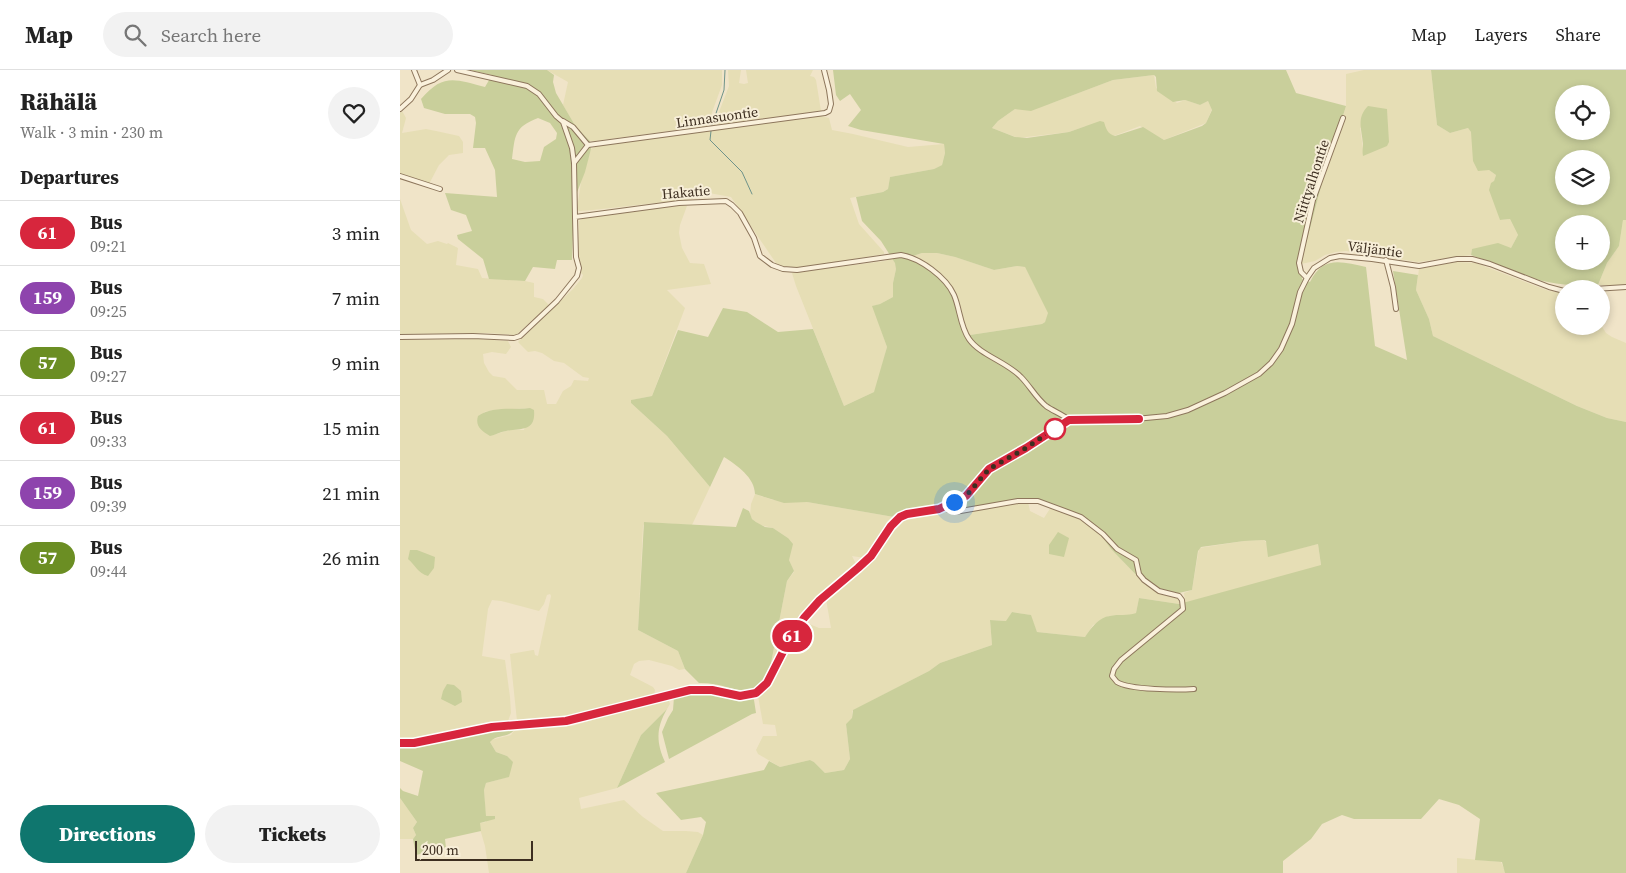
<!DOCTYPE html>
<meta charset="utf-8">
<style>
body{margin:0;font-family:"Source Serif 4",serif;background:#f2f2f2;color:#222;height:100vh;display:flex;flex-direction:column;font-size:19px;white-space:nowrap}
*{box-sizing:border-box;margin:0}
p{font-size:16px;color:#767676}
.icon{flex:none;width:28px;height:28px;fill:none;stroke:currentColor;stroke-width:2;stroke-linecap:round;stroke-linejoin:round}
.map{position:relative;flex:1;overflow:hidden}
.panel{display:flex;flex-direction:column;background:#fff;width:400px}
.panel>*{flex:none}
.badge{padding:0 10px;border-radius:16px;font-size:18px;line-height:32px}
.controls{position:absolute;left:1155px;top:15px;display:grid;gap:10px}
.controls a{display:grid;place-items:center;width:55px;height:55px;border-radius:50%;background:#fff;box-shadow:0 2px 8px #0003;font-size:25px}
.scale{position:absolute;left:15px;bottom:12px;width:118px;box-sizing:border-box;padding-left:5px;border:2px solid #3d2e20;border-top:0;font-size:14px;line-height:18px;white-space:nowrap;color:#3d2e20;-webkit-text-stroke:4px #f7eed8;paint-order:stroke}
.you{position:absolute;width:25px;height:25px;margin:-12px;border:4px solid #fff;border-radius:50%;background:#1a73e8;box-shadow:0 0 0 8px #1a73e833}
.map>.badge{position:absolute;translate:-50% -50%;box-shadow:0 0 0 2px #fff}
h2{padding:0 20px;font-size:19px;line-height:45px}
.round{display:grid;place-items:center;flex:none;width:52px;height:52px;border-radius:26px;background:#f2f2f2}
.headline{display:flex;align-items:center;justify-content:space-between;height:85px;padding:0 20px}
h1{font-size:24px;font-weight:800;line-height:38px}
.action{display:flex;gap:10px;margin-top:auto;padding:10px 20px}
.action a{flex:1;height:58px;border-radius:30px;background:#0f766e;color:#fff;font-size:20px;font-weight:800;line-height:58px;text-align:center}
.action a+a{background:#f2f2f2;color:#222}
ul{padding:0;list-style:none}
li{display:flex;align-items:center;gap:15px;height:65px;padding:0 20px;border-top:1px solid #e0e0e0}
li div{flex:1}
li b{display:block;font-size:19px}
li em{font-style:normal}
li .badge{min-width:55px;font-weight:700;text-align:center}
header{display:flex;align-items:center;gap:30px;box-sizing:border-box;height:70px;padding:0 25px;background:#fff;border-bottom:1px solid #e0e0e0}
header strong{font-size:24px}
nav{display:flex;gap:28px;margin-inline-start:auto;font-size:18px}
.search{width:350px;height:45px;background:#f2f2f2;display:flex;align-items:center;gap:12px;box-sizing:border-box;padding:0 18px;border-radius:28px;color:#767676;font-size:19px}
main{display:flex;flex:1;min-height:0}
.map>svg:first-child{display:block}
</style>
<header>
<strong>Map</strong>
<div class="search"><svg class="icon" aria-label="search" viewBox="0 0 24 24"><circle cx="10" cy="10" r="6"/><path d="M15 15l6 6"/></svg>Search here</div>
<nav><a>Map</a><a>Layers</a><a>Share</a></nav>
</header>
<main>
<section class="panel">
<div class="headline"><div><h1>Rähälä</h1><p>Walk · 3 min · 230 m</p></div><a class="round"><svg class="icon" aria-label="heart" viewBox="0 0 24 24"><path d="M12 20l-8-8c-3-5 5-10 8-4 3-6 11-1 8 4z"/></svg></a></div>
<h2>Departures</h2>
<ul>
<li><span class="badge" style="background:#d7263d;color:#fff">61</span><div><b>Bus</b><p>09:21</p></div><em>3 min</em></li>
<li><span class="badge" style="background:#8e44ad;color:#fff">159</span><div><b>Bus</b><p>09:25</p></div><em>7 min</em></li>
<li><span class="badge" style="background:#6b8e23;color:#fff">57</span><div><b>Bus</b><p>09:27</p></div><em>9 min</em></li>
<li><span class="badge" style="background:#d7263d;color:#fff">61</span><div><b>Bus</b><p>09:33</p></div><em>15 min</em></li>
<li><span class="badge" style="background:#8e44ad;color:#fff">159</span><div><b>Bus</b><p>09:39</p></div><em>21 min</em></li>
<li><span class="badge" style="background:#6b8e23;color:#fff">57</span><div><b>Bus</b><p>09:44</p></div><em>26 min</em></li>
</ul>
<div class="action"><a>Directions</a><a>Tickets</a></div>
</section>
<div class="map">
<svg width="1226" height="803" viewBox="0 0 1226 803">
<rect width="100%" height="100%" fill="#f0e4c8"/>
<g fill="#e6deb5" fill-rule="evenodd">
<polygon points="147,0 322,0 322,15 307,56 195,71 190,71 176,57 163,35 168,12"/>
<polygon points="328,0 341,0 339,13 344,14 348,13 346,0 413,0 410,6 414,7 416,10 421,41 314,55 329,16"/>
<path d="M964,0H1031L1037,55L1050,63L1068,58L1070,60L1089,100L1096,105L1094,111L1100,150L1110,149L1118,165L1111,178L1072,179L1071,185L1018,192L946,181L936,182L925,185L915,191L901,194L922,113L946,36V4ZM987,39L988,74L963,79L960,58Z"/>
<polygon points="754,5 756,18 777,33 785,30 800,35 808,31 812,39 806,53 764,70 740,56 714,66 711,65 706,60 686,56 669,62 618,68 592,58 598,51 615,39 652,33 713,10"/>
<polygon points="2,41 6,48 2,63 26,59 36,61 59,66 63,72 63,83 49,85 39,95 29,114 0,104 0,43"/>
<polygon points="421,46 429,48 432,60 453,64 508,77 544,74 545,83 542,95 534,99 490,107 488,119 483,122 450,128 459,154 484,182 484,184 395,199 378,196 331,127 309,123 298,123 292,129 193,140 179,141 177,139 181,112 191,79 196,76"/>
<polygon points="0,129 11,160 27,174 38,171 47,174 48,173 58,178 56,195 78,199 82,208 125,211 134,213 134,227 143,229 149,235 116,265 87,263 0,264"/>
<path d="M278,136H287L280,155L279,163L282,178L290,193L304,194L311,214L267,220L285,238L252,326L232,330L231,333L267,366L310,417L292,455L245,452L243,456L238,560L278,581L285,599L279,600L272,596L249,590L239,591L234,594L230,605L253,617L255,620L254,626L176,646L159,649L117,651L110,584L133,580H134L135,585L138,586L151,526L150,524L147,525L144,534L139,541L101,531L92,530L88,539L82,586L105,590L110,627L111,643L108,651L69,657L17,669L0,670V270L79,269L108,271L111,277L106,284L92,282L83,284L84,293L89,302L93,306L105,308L117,320H144L147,334H156L163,321L171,316L174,310L188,311L189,308L183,307L164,293L154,291L142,283L135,281L128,282L118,272L173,219L182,208L183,205L181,203L178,181L179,151L185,147L198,145ZM130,338L124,360H109L93,365L84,342L96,340Z"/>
<polygon points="1223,150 1226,150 1226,215 1198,215 1207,193 1219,176"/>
<polygon points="522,183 537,183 555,187 594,200 617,196 625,197 649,243 645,252 642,254 570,265 568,263 551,215 547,210 513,186"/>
<polygon points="492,188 496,193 496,199 493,213 493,227 480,234 473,236 487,277 476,320 474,322 444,336 396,216 392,203 485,191"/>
<polygon points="1056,192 1076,193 1149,221 1164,223 1164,256 1201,255 1206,263 1212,267 1226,273 1226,352 1207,348 1177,336 1033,266 1029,249 1016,220 1019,199"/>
<polygon points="355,424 373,430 407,432 494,447 465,488 452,486 457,496 417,529 409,537 389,567 374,595 371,593 372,588 387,511 394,502 389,490 388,468 373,458 360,455 352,449 350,445 351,434"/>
<polygon points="628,432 630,441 644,448 651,437 675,446 691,456 700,464 711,479 741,510 779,526 779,534 739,528 736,543 730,546 709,546 693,555 685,567 637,562 630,545 612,542 607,551 590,550 592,575 540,593 529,601 452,641 452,649 446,654 450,689 444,700 425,703 414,692 410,690 380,697 358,684 356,680 363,666 377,666 375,655 363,654 358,626 370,614 379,601 401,558 407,553 419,558 431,558 426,529 471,490 498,452 505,447 511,445 545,441 554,444 604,434"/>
<polygon points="864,470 876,484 918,474 921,496 785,533 784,523 792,520 799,478 844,471"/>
<polygon points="268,628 270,634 267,639 241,665 217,718 179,728 181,739 224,730 243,747 263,761 286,761 298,762 303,765 286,803 89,803 85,776 80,759 80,753 86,752 84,720 86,713 108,707 107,686 96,682 90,672 91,670 111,665 116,658 172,656"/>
<polygon points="0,728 17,752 13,758 16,765 13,769 0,769"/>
<polygon points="1057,788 1101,792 1106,803 1057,803"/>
</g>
<g fill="#c9cf9b" fill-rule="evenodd">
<path d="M70,0H147L154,5L153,12L156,23L176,57L190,71L191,79L185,102L174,130L172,190H157L155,199L133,197L125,211L89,209L83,189L58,169L57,165L72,161L66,145L51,140L45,123L97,127L95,100L85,78H73L76,53L75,47L70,44H45L24,38L21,29C43,3 55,9 85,17L92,5ZM138,48L150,53L157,63L156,69L144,77L140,91L125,92L112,89C115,66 114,57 138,48Z"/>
<path d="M433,0H886L896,23L946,36L922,113L901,193L902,209L910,212C923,185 942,192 966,197L975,276L1007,290L993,201L1018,205L1016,220L1029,249L1033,266L1177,336L1207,348L1226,352V803H1105L1102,792L1075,790L1080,749L1059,735L1039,729L1021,749H954L942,745L922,754L911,769L883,791V803H286L303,765L306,752L301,747L281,750L256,723L364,700L369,691L380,697L410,690L414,692L425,703L444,700L450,689L446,654L452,648L453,640L529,601L540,593L592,575L590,550L606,551L612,542L631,545L637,562L685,567C691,558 699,547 710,546C719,544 727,546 736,543L739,528L779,534L921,495L918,474L868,487L866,471L864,470L844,471L801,477L798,481L792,520L774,524L755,520L741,510L711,479L700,464L691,456L675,446L640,433L604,434L564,443L542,434L503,442L494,447L407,432L384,433L355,424C355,408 337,395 324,387L310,417L267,366L231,333V330L252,326L278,260L308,267L323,238L347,242L378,262L413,259L444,336L474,322L487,277L472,236L480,234L493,227V213L496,199L495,193L481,171L462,151L456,127L483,122L488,119L490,107L534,99L542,95L545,83L544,74L461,60L448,56L461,40L450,24L440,31L436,25ZM754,5L756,7L757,21L773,32L785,30L800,35L808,31L812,40L806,53L802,56L764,70L743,57L715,66C707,64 706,58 704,52L700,51L669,62L627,68L615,67L592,58L598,51L615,39L631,41L713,10ZM522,183H537L555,187L594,200L617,196L625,197L648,243L645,252L642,254L570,265L567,263L551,215L547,210L513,186Z"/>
<path d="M1031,0H1226V150H1223L1219,176L1207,193L1198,215C1182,215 1164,216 1148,212C1121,206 1096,194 1071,185L1072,179L1098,173L1111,178L1118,165L1110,149L1100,150L1089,120L1091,113L1094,111L1096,105L1089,100L1078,101L1073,91L1071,62L1068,58L1050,63L1037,55ZM1164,24H1201V61H1164ZM1164,89H1201V126H1164ZM1164,154H1201V191H1164Z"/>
<path d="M968,36L987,39L989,72L987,76L963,86C962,82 963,78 963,74C962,59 956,48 968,36Z"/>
<path d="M130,338L134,340C136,362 121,358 106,361C100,362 95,365 90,366C81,361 75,356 78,346C92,336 114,340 130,338Z"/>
<path d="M343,438L349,441L352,449L356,452L365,457L373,458L388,468L393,474L389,490L394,501L387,511L372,588L371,593L374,595C351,639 335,612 299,613L285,599L278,581L238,560L244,452L336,457Z"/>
<polygon points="658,462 669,468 664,487 649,484 649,475"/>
<path d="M10,480H17L35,487L34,498L28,506C18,503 15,495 8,489Z"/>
<polygon points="47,614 54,615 61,621 62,632 55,636 41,629 43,621"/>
<path d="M297,621C315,622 334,629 352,627L354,630L356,643L352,644L269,689L262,662L268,648L273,640L274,627Z"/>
<path d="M267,639C256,658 256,672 265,692L217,718L241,665Z"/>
<path d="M116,658C107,670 98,663 90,672L96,682L107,686L113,692L109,707L86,713L84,720L86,746H95V749L80,753L81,761L45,769L46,778L16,785L13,769L16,765L13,758L17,752L0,728V718L3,721L18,726L23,701L0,691V676H17Z"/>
</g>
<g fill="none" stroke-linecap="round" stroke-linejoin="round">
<g stroke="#6f938a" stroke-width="1">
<polyline points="312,55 324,20 325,0"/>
<polyline points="311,61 310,70 342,102 352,124"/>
</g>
<g stroke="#8d765c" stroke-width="6">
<g id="minor">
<polyline points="14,0 20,15"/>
<polyline points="57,0 127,16 139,24 156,46 163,52 172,78 174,93 175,147"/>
<polyline points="0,39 11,29 20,15 33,10 48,0"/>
<polyline points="163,51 173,57 188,75"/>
<polyline points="174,93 188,75 425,43 429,41 431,34 429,20 424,0"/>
<polyline points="0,106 40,119"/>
<polyline points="986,190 993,217 996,239"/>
<polyline points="907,208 901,202 899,193 913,130 943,48"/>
<polyline points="1194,219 1226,217"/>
<path d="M0,267L73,266L114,268L120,266L157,231L177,206L179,198L176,187L175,147L279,133L326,131L332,135L340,143L354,168L360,186L372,195L383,199L397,200L501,185C520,188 546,207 554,225C560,239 560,256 569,269C580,285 607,292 621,307C630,316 636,328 646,336C653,341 662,344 669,350"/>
<path d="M543,438L555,442L618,431H638L681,447L703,464L717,479L736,490L739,504L744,510L759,521L779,526L782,530L783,539L721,590L714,599L712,606C713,607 716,611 717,612C729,620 779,620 794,619"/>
<polyline points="0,673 14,673 92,657 166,651 290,620 312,620 340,626 356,623 367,613 389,572 404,547 420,530 459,498 471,486 497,450 507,444 539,439 565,426 589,399 626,378 669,350 714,351 767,346 788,340 825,323 859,304 871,293 881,279 892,254 900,222 907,208 914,198 930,188 940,186 972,189 1019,196 1057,189 1072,189 1090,194 1149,217 1164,221"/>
</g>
</g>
<use href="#minor" stroke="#faf1dc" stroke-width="4"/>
</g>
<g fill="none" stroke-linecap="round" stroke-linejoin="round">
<g stroke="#fff" stroke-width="11">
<polyline id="line" points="0,673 14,673 92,657 166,651 290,620 312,620 340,626 356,623 367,613 388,572 404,548 420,530 458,498 471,486 491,456 500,447 507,444 539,439 566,426 589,399 626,378 669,350 739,349"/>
</g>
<use href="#line" stroke="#d7263d" stroke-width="8"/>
<polyline stroke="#3d2e20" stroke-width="5" stroke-dasharray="0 9" points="554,432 566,426 589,399 626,378 660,355 655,359"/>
</g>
<circle fill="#fff" stroke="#d7263d" stroke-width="2.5" cx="655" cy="359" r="10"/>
<g text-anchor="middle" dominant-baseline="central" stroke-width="4" stroke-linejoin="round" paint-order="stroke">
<g font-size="14" fill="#3d2e20" stroke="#f7eed8">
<text transform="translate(317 47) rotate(-8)">Linnasuontie</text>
<text transform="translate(911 111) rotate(-72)">Niittyalhontie</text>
<text transform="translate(286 122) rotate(-5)">Hakatie</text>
<text transform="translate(975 179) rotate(7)">Väljäntie</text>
</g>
</g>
</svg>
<div class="controls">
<a><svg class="icon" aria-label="locate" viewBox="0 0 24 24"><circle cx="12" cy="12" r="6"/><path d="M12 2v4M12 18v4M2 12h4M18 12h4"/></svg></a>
<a><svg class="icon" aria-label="layers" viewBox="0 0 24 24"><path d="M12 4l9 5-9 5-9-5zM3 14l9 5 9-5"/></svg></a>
<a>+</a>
<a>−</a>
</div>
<div class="scale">200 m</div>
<div class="you" style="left:554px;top:432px"></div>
<b class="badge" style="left:392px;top:566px;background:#d7263d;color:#fff">61</b>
</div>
</main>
